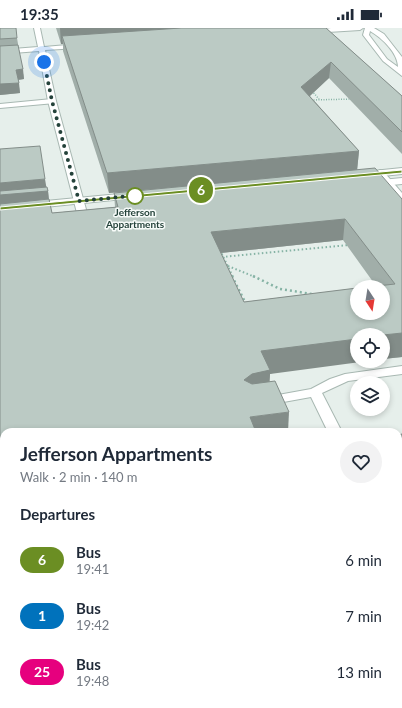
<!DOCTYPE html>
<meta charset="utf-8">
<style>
body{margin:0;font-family:Lato,sans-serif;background:#f2f2f3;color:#1f2937;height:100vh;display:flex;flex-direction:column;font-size:15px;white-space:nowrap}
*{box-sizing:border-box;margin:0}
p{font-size:13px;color:#747a83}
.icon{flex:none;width:22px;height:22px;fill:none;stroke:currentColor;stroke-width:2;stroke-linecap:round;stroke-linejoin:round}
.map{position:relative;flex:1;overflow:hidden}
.side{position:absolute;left:0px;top:400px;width:402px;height:280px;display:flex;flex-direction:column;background:#fff;border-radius:12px 12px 0 0;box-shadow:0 2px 6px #0003}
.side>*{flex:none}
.badge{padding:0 8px;border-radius:13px;font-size:14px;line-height:26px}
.needle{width:26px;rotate:168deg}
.fabs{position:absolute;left:350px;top:252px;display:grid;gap:8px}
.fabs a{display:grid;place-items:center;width:40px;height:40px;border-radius:50%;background:#fff;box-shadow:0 2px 6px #0003;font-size:20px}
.you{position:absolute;width:20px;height:20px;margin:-10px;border:3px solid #fff;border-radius:50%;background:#1a73e8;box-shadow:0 0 0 6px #1a73e833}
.map>.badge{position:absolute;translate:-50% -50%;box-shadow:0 0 0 2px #fff}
h2{padding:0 20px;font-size:15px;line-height:36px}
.round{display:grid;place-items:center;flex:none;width:42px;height:42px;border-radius:21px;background:#f2f2f3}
.summary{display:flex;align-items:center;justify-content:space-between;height:68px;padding:0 20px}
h1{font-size:19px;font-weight:700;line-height:30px}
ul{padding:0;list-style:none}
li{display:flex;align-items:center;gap:12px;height:56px;padding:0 20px}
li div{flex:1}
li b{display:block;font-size:15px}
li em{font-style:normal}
li .badge{min-width:44px;font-weight:700;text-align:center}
.status{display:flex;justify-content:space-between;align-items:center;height:28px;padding:0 20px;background:#fff;direction:ltr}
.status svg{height:11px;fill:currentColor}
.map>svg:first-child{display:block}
</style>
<div class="status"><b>19:35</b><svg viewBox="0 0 49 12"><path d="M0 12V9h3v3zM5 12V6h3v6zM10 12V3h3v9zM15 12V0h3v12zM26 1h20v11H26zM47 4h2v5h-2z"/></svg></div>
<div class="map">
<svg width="402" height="680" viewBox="0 0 402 680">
<rect width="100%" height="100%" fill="#e6efeb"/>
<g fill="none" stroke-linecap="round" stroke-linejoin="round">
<g stroke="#a8b8b2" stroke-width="2">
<g id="service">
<polygon points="52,71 56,73 55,75 0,80 0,76"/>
<polygon points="402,338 402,346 348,353 322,365 342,404 328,404 311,369 267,377 261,373 267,369 311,361 330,351 345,346"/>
</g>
</g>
<g stroke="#a8b8b2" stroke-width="2">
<g id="minor">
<polygon points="34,0 40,0 44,19 79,16 82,18 79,20 45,22 56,73 87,185 85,187 82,188 77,185 48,73 39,23 0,26 0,22 38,19"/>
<polygon points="331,0 363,0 360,2 312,5 309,3"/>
<polygon points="380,142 383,143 402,165 402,173 399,172 377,147 376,145"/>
</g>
</g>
<g stroke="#a8b8b2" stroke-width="2">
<g id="tertiary">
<path d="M365,0H374L384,6L402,29V48L383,33L363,7ZM370,3C382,10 398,25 398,39L387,31L369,7Z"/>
<polygon points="402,140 402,146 363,150 359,147 363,144"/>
<polygon points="402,150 402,156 371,159 367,156 371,153"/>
<polygon points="130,165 134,168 133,170 35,180 30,177 35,174"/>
</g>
</g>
<g stroke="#86b3a5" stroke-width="1.5" stroke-dasharray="1 1.5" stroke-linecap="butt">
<polyline points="312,63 319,71"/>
<polyline points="311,72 353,71"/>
</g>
<g stroke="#86b3a5" stroke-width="2" stroke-dasharray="1.5 2.5" stroke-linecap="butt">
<polyline points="220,222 233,249"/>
<polyline points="222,229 349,217"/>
<polyline points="228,238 255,249"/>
</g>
<g stroke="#86b3a5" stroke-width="2.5" stroke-dasharray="2 3" stroke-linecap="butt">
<polyline points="232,248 246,276"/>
<polyline points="253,248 280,261 312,266"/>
</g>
<g stroke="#86b3a5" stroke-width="3.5" stroke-dasharray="2.5 4" stroke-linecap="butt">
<polyline points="0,496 4,495"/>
<polyline points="398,524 402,523"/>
<polyline points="398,591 402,599"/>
</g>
<use href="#service" fill="#fff" fill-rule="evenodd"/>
<use href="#minor" fill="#fff" fill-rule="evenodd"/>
<use href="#tertiary" fill="#fff" fill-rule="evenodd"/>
</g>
<g fill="#a1aea9" fill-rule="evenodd">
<polygon points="0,0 17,10 24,51 18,52 20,65 0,67"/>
<path d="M56,0H326L402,68V126L329,50L310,68L359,123L357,142L402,171V329L383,331V307L270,346L269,353L4,404V478L0,479V121L46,159L48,163L49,171L52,185L115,179L114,165L152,161L109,165L63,23V16H61ZM343,212L376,258L244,274L221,225Z"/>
</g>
<g fill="#838d89">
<polygon points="60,0 309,0 62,8 63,16 61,16"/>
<polygon points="331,34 329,50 300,77 301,59"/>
<polygon points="23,41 24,51 17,52 16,42"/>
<polygon points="19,55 20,65 0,67 0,56"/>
<polygon points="359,123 357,143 109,165 107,145"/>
<polygon points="45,151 47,163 48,163 50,184 0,188 0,155"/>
<polygon points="345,191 343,212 211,226 211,204"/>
<polygon points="402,305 402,329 383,331 383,307"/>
<polygon points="357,311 357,333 368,333 270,346 269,367 244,352 261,323"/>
<polygon points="289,384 288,404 249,404 250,389"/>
<polygon points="4,451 4,478 0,479 0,452"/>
<polygon points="402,486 402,512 398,513 398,487"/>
</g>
<g fill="#bbcac4" stroke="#838d89" fill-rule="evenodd">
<polygon points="0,0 16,0 17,10 0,11"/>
<polygon points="181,0 326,0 402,68 402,104 331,34 301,59 359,123 107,145 62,8"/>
<polygon points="18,17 23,41 16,42 19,55 0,56 0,18"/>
<polygon points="40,118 45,151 0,155 0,121"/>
<path d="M375,140L402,171V305L383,307H357V311L261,323L270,342L252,346L244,352L252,356L275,353L289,384L250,389L256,404H4V451L0,452V176L49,171L52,185L118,179L114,165ZM345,191L395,256L368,259H383V285H357V260L244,274L211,204Z"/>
<polygon points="47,159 48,163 0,167 0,163"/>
<polygon points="402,406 402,486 398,487 398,407"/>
<polygon points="16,676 271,676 272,680 16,680"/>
</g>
<polygon fill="#6b8e23" stroke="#fff" points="402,142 402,145 0,182 0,179"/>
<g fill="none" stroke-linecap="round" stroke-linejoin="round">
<polyline stroke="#24423a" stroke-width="4" stroke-dasharray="0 7.2" points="44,34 52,73 79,173 142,167 135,168"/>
</g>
<circle fill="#fff" stroke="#6b8e23" stroke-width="2" cx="135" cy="168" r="8"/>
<g text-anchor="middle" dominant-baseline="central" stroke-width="3" stroke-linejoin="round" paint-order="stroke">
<g font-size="10" font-weight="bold" fill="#24423a" stroke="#f7fbf9">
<text x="135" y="184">Jefferson<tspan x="135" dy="12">Appartments</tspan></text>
</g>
</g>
</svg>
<div class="fabs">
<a><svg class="needle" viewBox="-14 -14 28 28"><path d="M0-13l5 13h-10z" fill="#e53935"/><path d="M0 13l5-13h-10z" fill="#747a83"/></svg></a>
<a><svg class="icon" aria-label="locate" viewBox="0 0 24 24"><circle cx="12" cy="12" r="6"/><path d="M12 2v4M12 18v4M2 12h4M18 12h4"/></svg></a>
<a><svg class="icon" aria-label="layers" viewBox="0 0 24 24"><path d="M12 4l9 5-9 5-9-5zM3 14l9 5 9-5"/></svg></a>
</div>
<div class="you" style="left:44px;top:34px"></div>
<b class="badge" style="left:201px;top:162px;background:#6b8e23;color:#fff">6</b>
<section class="side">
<div class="summary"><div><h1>Jefferson Appartments</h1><p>Walk · 2 min · 140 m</p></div><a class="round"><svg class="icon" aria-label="heart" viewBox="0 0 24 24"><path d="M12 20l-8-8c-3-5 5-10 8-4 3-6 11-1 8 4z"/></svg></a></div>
<h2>Departures</h2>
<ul>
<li><span class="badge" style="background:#6b8e23;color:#fff">6</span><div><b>Bus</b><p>19:41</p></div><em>6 min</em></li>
<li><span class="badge" style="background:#0072bc;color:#fff">1</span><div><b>Bus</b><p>19:42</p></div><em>7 min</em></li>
<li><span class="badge" style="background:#e6007e;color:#fff">25</span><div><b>Bus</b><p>19:48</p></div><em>13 min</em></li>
</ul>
</section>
</div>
